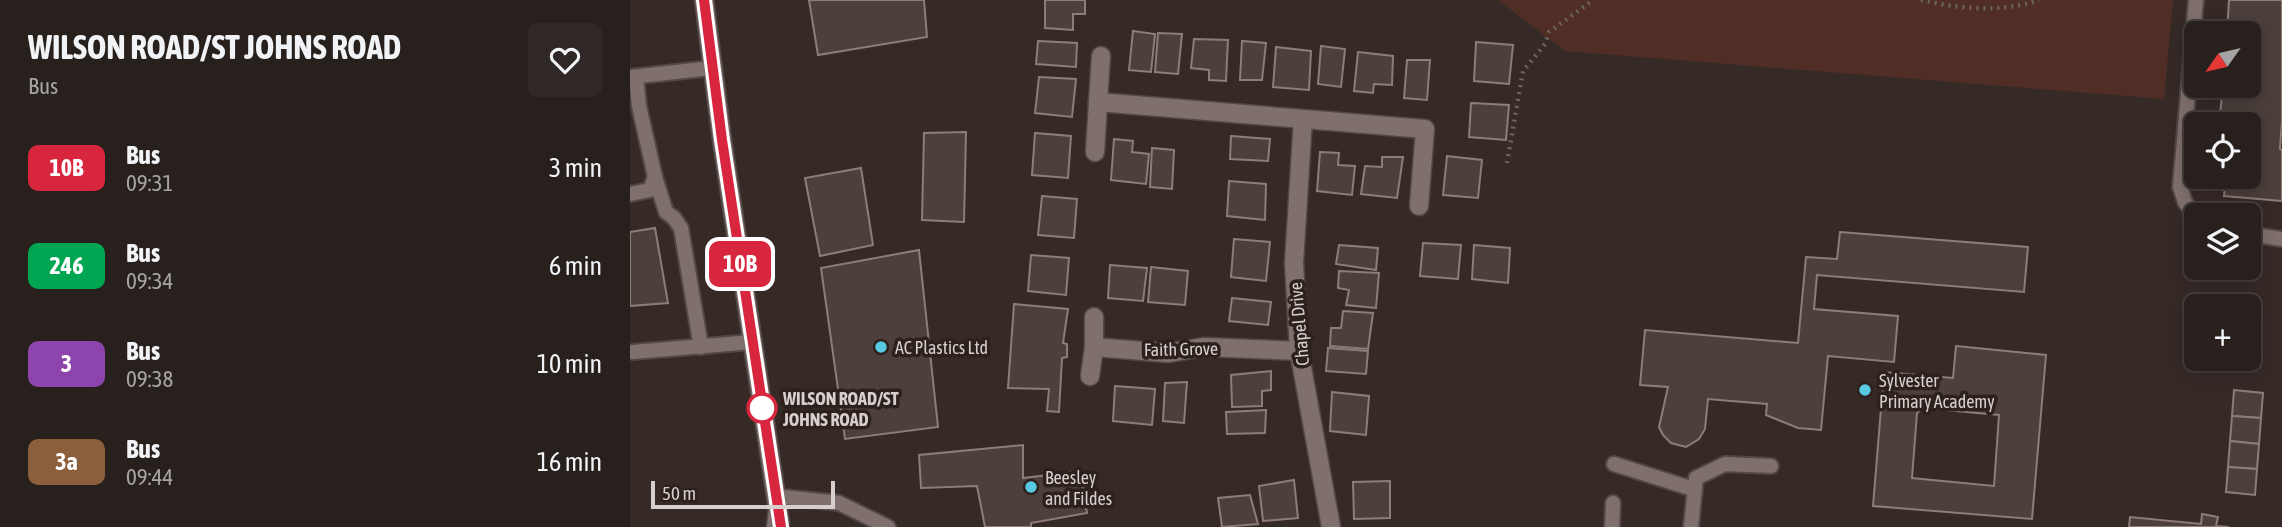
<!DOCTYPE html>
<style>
body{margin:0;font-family:"Asap Condensed",sans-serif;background:#302826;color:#f1f3f6;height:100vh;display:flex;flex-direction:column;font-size:26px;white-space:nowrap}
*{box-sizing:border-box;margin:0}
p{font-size:23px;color:#a5a3a4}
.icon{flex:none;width:38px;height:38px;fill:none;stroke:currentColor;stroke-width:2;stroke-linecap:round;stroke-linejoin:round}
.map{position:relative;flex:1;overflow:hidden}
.side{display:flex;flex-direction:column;background:#28201d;width:630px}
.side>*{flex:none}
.badge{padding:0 14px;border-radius:10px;font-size:24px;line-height:46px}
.needle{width:46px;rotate:236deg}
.buttons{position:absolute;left:1554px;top:21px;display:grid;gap:14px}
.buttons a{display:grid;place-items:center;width:77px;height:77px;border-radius:10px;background:#28201d;box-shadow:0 4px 18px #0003,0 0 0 2px #443e3b;font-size:35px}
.scale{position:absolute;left:21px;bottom:18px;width:184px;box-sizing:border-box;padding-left:7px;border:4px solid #d7cfcd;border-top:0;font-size:19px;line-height:24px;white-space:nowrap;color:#d7cfcd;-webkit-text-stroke:5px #2c211d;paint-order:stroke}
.map>.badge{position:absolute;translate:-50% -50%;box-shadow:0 0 0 4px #fff}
.round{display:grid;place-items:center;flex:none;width:74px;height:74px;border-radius:10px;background:#302826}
.summary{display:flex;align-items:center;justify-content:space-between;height:119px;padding:0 28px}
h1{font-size:33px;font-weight:700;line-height:52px}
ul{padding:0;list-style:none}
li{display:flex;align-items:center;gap:21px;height:98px;padding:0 28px}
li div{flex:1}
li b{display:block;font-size:26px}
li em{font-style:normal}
li .badge{min-width:77px;font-weight:700;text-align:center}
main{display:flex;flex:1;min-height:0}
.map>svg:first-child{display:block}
</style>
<main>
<section class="side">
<div class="summary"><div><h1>WILSON ROAD/ST JOHNS ROAD</h1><p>Bus</p></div><a class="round"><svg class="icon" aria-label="heart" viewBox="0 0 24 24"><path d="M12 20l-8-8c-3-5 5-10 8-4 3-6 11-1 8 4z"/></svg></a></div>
<ul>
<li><span class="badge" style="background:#d7263d;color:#fff">10B</span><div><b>Bus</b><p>09:31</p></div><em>3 min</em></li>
<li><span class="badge" style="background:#00a651;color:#fff">246</span><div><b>Bus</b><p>09:34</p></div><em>6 min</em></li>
<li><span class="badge" style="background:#8e44ad;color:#fff">3</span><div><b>Bus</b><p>09:38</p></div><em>10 min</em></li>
<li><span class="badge" style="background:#8b5e3c;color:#fff">3a</span><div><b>Bus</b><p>09:44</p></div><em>16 min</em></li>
</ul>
</section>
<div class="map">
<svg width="1652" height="527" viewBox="0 0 1652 527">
<rect width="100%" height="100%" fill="#362a27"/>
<polygon fill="#512e25" points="868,0 1543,0 1534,99 935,51"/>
<g fill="#4c3f3c" stroke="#8c7d79" stroke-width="2" fill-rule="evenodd">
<polygon points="179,0 294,0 297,37 188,55"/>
<polygon points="415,0 455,0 455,14 443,14 443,30 415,28"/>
<polygon points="1599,0 1652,0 1652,120 1650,149 1652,150 1652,201 1594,196 1596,177 1619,177 1619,124 1589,124 1593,86 1619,86 1619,33 1597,33"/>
<polygon points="503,31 525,34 521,72 499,70"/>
<polygon points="528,33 552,34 548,74 525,72"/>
<polygon points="564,39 598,40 596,81 579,80 579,70 561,68"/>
<polygon points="408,41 447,43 446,67 406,64"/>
<polygon points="612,41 636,43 632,80 610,80"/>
<polygon points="846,42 883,45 879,84 844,81"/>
<polygon points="691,46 715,49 711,87 688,84"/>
<polygon points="646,47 681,51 679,90 643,87"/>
<polygon points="728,52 763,56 762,85 744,84 743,93 724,91"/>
<polygon points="777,60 800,60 797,100 774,98"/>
<polygon points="409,77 446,79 442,117 405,113"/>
<polygon points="841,103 879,105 876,140 839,137"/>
<polygon points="336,132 334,222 292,220 294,133"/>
<polygon points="405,133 441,136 438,178 402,175"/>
<polygon points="601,136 640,139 638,161 600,159"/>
<polygon points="484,139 503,141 502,152 519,154 516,184 481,180"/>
<polygon points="522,148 544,150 542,189 520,187"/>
<polygon points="690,152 709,153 708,165 725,166 722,195 687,191"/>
<polygon points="817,156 852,160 848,198 813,195"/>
<polygon points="752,157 773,157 767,198 731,194 735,166 752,167"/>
<polygon points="231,168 243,245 190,256 175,178"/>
<polygon points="599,181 636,184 635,220 597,216"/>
<polygon points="412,196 447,199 444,238 408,235"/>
<polygon points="25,228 38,303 0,306 0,232"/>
<polygon points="1210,232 1398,247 1394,292 1187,275 1184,309 1268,316 1264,362 1198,356 1191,430 1168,428 1136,415 1137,404 1078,399 1075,429 1069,439 1056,447 1041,443 1033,435 1029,427 1038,387 1010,385 1015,330 1168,343 1176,257 1207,259"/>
<polygon points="604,239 640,242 636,281 601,277"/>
<polygon points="793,243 831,245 828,279 790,276"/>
<polygon points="709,245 748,248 746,270 706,264"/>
<polygon points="844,245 880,248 878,283 842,279"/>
<polygon points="289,250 308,427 215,439 191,268"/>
<polygon points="401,255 439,258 436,295 398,291"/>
<polygon points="480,265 517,268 513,301 478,298"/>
<polygon points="521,267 558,271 555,305 518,302"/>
<polygon points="709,271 749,273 746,308 716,305 719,290 708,288"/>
<polygon points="602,298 641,302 638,325 599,321"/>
<polygon points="384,304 438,309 433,343 437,344 437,357 432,358 429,412 417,411 419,389 378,388"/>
<polygon points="713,311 743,313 738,349 700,346 701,328 711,328"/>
<path d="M1326,346L1416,355L1402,519L1243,506L1254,372L1323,378ZM1293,408L1369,415L1364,486L1282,478L1287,413Z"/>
<polygon points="698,348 738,351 736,374 696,371"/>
<polygon points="641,371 641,390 632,391 632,406 602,407 601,375"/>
<polygon points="557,382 554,423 533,421 535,383"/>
<polygon points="485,386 525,389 522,425 483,421"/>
<polygon points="1604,390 1633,393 1631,418 1602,416"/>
<polygon points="702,392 739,396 736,435 700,431"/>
<polygon points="636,410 635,433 597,434 596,412"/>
<polygon points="1602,416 1631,418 1629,444 1600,441"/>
<polygon points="1600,441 1629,444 1627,469 1598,467"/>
<polygon points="393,445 393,478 451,471 457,513 401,523 401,527 355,527 347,486 291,488 289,455"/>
<polygon points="1598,467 1627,469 1625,495 1596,492"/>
<polygon points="664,480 668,518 633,521 629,486"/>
<polygon points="760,481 760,518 724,519 723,482"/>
<polygon points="620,495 628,524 592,527 588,498"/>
<polygon points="1572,514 1588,517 1586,526 1599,527 1499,527 1500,517 1571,524"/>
</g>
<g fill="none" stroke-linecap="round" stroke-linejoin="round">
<g stroke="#524845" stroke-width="18">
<g id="service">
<polyline points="1566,0 1550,187 1555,202 1566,217"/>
<polyline points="0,77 82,68"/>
<polyline points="25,177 36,212 44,218 51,228 71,347"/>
<polyline points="0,194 20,190 25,177 9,106 6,77"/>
<polyline points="1619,234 1652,239"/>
<polyline points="3,352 122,342"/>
<polyline points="984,464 1063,489"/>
<polyline points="145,496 209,503 258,527"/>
<polyline points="982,527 983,503"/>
<polyline points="1061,527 1066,478 1095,464 1141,466"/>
</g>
</g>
<g stroke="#524845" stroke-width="21">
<g id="minor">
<polyline points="74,0 92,140 150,523"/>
<polyline points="468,102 471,56"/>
<polyline points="673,119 664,263 669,351 701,527"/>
<polyline points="465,152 468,102 795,129 789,206"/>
<polyline points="464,317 464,347 538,353 574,347 669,351"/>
<polyline points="460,376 464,347"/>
</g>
</g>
<g stroke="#524845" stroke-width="21">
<polyline id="tertiary" points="146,527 148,509"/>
</g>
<g stroke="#6c625f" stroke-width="4.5" stroke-dasharray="2 5" stroke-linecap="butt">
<path d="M1291,0C1330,9 1372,13 1409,0"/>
<polyline points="877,163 893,71 915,44 919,32 963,0"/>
</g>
<use href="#service" stroke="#7f706d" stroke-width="14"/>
<use href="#minor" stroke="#7f706d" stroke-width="18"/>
<use href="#tertiary" stroke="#7f706d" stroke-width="18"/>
</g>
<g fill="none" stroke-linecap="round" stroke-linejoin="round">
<g stroke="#fff" stroke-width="16">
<polyline id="line" points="74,0 92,140 151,527"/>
</g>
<use href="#line" stroke="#d7263d" stroke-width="10"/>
</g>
<g fill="#57c9e2" stroke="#2c211d" stroke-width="2.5">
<circle cx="251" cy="347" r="7"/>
<circle cx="1235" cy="390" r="7"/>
<circle cx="401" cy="487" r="7"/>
</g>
<circle fill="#fff" stroke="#d7263d" stroke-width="3.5" cx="132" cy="408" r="14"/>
<g text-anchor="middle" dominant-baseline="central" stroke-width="7" stroke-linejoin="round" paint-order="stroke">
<g font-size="18" fill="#d7cfcd" stroke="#2c211d">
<text transform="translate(669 324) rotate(-95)">Chapel Drive</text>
<text transform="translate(551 349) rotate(-1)">Faith Grove</text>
</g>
<g font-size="18" fill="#d7cfcd" stroke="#2c211d" text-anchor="start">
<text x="265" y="347">AC Plastics Ltd</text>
<text x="1249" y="380">Sylvester<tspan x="1249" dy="21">Primary Academy</tspan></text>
<text x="415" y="477">Beesley<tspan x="415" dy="21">and Fildes</tspan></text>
</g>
<g font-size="18" font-weight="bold" fill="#d7cfcd" stroke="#2c211d" text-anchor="start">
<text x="153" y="398">WILSON ROAD/ST<tspan x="153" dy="21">JOHNS ROAD</tspan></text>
</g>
</g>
</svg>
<div class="buttons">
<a><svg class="needle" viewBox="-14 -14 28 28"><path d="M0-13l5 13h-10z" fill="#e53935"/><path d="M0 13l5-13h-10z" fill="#a5a3a4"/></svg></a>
<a><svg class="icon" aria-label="locate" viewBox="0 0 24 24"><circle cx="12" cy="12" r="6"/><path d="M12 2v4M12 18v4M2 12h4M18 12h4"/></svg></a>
<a><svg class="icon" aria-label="layers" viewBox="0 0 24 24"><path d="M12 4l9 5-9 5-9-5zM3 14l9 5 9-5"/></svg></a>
<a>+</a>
</div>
<div class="scale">50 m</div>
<b class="badge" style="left:110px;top:264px;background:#d7263d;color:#fff">10B</b>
</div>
</main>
